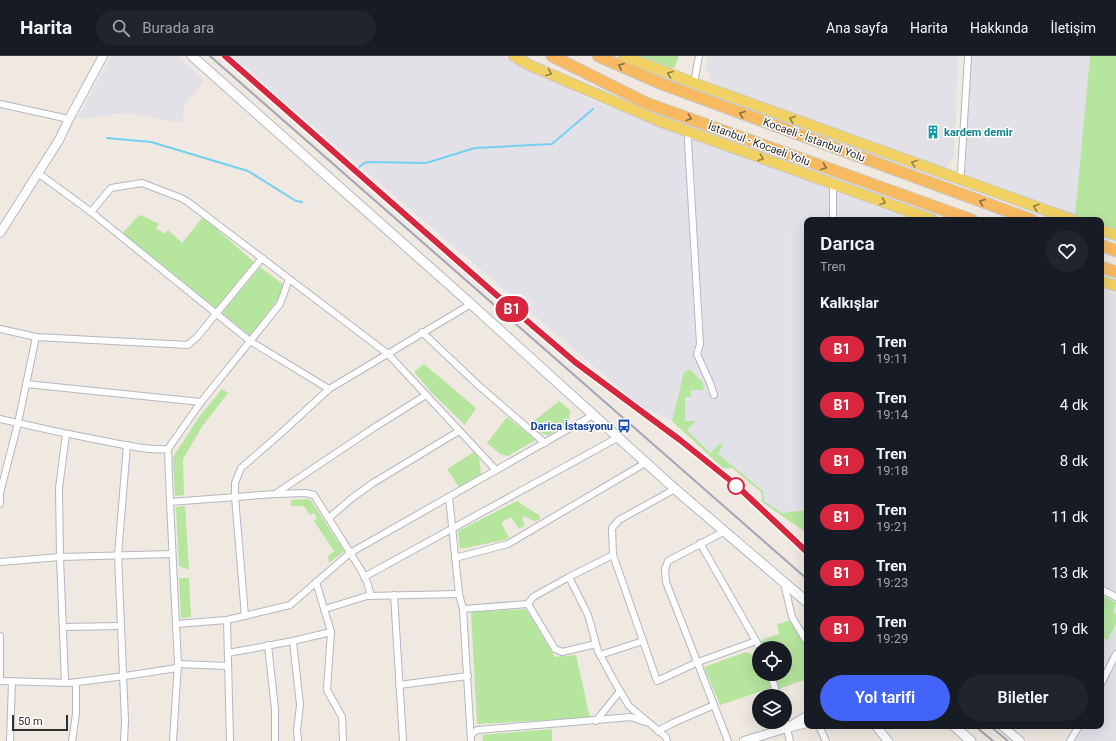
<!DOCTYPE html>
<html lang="tr">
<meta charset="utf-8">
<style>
body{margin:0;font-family:Roboto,sans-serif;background:#20242c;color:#f1f3f6;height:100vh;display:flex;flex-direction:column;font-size:15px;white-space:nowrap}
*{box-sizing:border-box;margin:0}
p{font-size:13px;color:#9ea1a6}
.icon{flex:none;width:22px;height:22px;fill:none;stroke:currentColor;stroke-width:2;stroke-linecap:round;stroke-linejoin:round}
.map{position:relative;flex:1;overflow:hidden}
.panel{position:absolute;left:804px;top:161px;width:300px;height:512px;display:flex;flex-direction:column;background:#171b24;border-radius:8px;box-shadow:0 4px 16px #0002}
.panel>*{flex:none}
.badge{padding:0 8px;border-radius:13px;font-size:14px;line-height:26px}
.buttons{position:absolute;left:752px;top:585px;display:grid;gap:8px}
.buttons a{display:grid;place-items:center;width:40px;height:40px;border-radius:50%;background:#171b24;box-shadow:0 4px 16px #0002;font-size:20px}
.scale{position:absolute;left:12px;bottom:10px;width:56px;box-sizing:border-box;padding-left:4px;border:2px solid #2e2e2e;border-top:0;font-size:11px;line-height:14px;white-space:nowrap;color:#2e2e2e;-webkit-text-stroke:3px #fff;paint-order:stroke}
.map>.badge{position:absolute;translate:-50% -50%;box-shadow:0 0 0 2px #fff}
h2{padding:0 16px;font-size:15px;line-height:36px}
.round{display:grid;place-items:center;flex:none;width:42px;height:42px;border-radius:21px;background:#20242c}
.headline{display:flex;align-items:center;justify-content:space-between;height:68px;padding:0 16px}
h1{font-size:19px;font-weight:600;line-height:30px}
.button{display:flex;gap:8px;margin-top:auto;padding:8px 16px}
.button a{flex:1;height:46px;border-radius:24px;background:#4264fb;color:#fff;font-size:16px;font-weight:600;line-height:46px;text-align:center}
.button a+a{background:#20242c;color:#f1f3f6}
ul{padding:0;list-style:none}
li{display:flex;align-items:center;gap:12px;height:56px;padding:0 16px}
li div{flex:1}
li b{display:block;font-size:15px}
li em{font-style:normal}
li .badge{min-width:44px;font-weight:700;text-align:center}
header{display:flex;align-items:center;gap:24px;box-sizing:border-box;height:56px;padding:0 20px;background:#171b24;border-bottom:1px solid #363941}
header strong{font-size:19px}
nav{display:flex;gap:22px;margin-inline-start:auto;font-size:14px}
.search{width:280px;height:36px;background:#20242c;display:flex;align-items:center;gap:10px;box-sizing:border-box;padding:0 14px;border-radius:22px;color:#9ea1a6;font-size:15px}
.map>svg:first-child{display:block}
</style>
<header>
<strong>Harita</strong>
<div class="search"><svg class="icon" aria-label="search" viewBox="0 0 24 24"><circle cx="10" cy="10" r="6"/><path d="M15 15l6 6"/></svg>Burada ara</div>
<nav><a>Ana sayfa</a><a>Harita</a><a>Hakkında</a><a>İletişim</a></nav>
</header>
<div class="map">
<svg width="1116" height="685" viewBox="0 0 1116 685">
<rect width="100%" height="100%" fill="#efe9e1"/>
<g fill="#e3e1e8">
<polygon points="111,0 177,0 204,25 184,50 183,67 127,57 77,63"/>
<polygon points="231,0 503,0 593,45 912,164 807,164 807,477 762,446 761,436 732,412 723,412 672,365 639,349"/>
<polygon points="708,0 958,0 954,100 945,113 712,29 706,11"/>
<polygon points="971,0 1090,0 1075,160 968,121 965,117"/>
<polygon points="1101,233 1116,238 1116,685 1075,685 1084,670 1101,670"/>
</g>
<g fill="#b6e59e">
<polygon points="641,0 679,0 674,12 669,11"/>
<polygon points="1090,0 1116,0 1116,174 1101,169 1101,164 1088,164 1075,160"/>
<polygon points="141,159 159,168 156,172 165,178 168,174 182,187 203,161 255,207 217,254 122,178 137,161"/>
<polygon points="260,211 284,229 277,244 250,280 222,257"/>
<polygon points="424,308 476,352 465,369 432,337 414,316"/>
<polygon points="690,313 703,327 704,334 691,334 691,341 685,341 685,365 696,365 687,374 710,397 720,387 723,389 718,398 763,435 764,445 782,457 807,454 807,477 762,446 761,436 732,412 723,412 672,365 684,316"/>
<polygon points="222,333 228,337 203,369 183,403 184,439 175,440 173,401 199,361"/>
<polygon points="559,345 570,354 569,366 549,379 543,378 530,368"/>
<polygon points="507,361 536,384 508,400 500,398 487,387"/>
<polygon points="474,396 479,402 481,418 459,431 447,413"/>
<polygon points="310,443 344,495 329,507 328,500 334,495 314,465 317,462 314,457 310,459 304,450 291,450 291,444"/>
<polygon points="517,445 540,460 539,464 534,465 524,460 522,463 525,469 519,473 511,461 501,467 509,482 504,484 460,493 458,475"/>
<polygon points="185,450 189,514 179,510 176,451"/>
<polygon points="179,522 189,522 191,561 181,562"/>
<polygon points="1101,539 1116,547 1113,556 1116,558 1116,567 1108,584 1101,581"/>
<polygon points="526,553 555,601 576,599 590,662 477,668 471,556"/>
<polygon points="792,564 807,595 807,623 779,633 774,618 785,618 785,592 764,592 761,586 764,583 779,578 777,568"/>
<polygon points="746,596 759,601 759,618 766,618 771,632 720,649 704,611"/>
<polygon points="552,673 552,685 483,685 482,679"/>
</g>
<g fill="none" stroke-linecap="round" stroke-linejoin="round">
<g stroke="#75cff0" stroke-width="2">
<polyline points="107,82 151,86 248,115 296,145 302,146"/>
<polyline points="358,112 364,107 369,106 426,107 475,92 552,88 593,53"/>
</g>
<g stroke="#b4b7c1" stroke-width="8">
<g id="minor">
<polyline points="694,27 699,0"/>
<polyline points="0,48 69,63"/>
<polyline points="689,76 688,86 700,288 697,298 710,327 714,339"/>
<polyline points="38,117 91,156 250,285 329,333"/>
<polyline points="958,123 961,116 968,0"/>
<polyline points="833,128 833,164"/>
<polyline points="91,156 111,132 142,127 181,142 188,146 388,298 496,414"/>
<polyline points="0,273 36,281 188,289 197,281 262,202"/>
<polyline points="422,276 478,329 545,387"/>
<polyline points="26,328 201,346"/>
<path d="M0,363C38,372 76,380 114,387C132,390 150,395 168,393"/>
<polyline points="675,433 619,464 612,472 613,499 657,625 698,606 756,585"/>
<polyline points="275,438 375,371 426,339"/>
<polyline points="449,441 459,538 463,553 471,685"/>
<polyline points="170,446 275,438 306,437 314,439 361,514 367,526 371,540"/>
<polyline points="0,448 0,437 18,367 36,281"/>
<polyline points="329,462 352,442 373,427 459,375"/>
<polyline points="725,475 668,505 665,513 666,526 728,685"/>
<polyline points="700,487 760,592"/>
<polyline points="455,502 508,488 647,406"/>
<polyline points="0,506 60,501 172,498"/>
<polyline points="364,521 619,381"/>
<polyline points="569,521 588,559 598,595 613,623 629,650 666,681 667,685"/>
<polyline points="784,527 792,561 807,586"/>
<polyline points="1101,533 1116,541"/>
<polyline points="394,539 403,685"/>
<polyline points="528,548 555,593 562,596 596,588"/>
<polyline points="325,553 367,540 459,538"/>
<polyline points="463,553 528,548 533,541 569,521 613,499"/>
<polyline points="245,560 235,441 235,427 241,412 279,379 329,333 471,248"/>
<polyline points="227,564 230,685"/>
<polyline points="176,568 227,564 290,549 350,497 595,358"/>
<polyline points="63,571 121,570"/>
<polyline points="331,576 327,634 342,661 343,685"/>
<polyline points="0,580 0,625"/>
<polyline points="293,585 300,649 297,674 298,685"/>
<polyline points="268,589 275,653 275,685"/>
<polyline points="228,597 293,585 331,576 316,526"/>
<polyline points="600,599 643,585"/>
<polyline points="178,608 228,610"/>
<polyline points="771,618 777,640"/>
<polyline points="1,625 70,627 125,620 177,612"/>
<polyline points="65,626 60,501 59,432 66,378"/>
<polyline points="1101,628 1116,598"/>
<polyline points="399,629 468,620"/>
<polyline points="596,665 620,635"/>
<polyline points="785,665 790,685"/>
<polyline points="819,670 826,685"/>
<polyline points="658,675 673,667 714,649"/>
<polyline points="471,679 477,674 631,661 645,666"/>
<polyline points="10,685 12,625"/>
<polyline points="72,685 76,658 76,626"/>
<polyline points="124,685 125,665 118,499 127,389"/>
<polyline points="173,685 178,608 170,446 168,393 201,346 280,248 289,223"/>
<polyline points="1070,685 1079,670"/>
</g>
</g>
<g stroke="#b4b7c1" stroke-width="10">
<g id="tertiary">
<polyline points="0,177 59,84 69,63 103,0"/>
<polyline points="807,660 787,672 807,667"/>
<polyline points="876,670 888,685"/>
<polyline points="1002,670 1020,685"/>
<polyline points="744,685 787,672"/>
</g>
</g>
<g stroke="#b4b7c1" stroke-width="11">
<g id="secondary">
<polyline points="192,0 471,248 675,433 807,546"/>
<polyline points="954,670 971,685"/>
</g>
</g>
<g stroke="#c9c9c9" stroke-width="12">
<g id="primary">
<polyline points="514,0 529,9 659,65 933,164"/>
<polyline points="624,0 694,27 1073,164"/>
<polyline points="1101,174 1116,179"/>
<polyline points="1101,225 1116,230"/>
</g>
</g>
<g stroke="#c9c9c9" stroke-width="13">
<g id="trunk">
<polyline points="552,0 646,47 972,164"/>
<polyline points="598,0 662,28 1032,164"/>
<polyline points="1101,189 1116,195"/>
<polyline points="1101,211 1116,216"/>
</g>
</g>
<use href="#minor" stroke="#fff" stroke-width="6"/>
<use href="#tertiary" stroke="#fff" stroke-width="8"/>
<use href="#secondary" stroke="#fff" stroke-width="9"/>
<use href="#primary" stroke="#f2d163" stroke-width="10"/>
<use href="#trunk" stroke="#f8ba60" stroke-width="11"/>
<g stroke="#a3a6b8" stroke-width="2">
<polyline points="210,0 807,523"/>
<path d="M225,0C340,102 454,205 572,304C607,332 645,357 680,384C725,419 766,457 807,496"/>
<polyline points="975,670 993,685"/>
<polyline points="990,670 1008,685"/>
</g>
</g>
<defs><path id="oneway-chevron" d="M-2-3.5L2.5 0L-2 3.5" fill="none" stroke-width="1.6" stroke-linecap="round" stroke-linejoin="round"/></defs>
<g stroke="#896d44">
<use href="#oneway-chevron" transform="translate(621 10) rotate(-156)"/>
<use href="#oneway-chevron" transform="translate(742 58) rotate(-160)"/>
<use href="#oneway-chevron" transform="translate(689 62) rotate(20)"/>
<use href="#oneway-chevron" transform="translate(824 111) rotate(20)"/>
<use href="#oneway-chevron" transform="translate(982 146) rotate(-160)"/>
</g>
<g stroke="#908048">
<use href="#oneway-chevron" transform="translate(549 17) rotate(23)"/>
<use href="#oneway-chevron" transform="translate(670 18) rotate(-159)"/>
<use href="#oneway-chevron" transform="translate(792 63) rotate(-160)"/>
<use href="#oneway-chevron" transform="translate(761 102) rotate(20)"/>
<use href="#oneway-chevron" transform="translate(914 107) rotate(-160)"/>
<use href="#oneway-chevron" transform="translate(883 146) rotate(20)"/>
<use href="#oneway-chevron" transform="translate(1036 151) rotate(-161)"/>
</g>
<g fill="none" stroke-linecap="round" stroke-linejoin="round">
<g stroke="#fff" stroke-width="9">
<polyline id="line" points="225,0 493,236 575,306 680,384 736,429 807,496"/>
</g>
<use href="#line" stroke="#d7263d" stroke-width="6"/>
</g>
<defs>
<g id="building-bare" transform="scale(1.08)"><path d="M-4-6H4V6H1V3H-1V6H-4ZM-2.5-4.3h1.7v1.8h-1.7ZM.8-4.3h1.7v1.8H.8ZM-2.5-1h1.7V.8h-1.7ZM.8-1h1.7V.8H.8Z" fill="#0f9aa8" stroke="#fff" stroke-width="2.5" paint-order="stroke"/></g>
<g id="bus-bare" transform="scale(1.08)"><path d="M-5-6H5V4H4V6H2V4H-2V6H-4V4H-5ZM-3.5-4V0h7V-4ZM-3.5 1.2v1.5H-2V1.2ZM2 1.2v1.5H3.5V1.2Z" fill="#1a4fb4" stroke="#fff" stroke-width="2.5" paint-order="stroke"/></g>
</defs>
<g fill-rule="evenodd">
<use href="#building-bare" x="933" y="76"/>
<use href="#bus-bare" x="624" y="370"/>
</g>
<circle fill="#fff" stroke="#d7263d" stroke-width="2" cx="736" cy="430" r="8"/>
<g text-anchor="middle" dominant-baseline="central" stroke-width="3" stroke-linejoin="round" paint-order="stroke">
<g font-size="11" font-weight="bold" fill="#0d838f" stroke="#fff" text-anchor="start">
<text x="944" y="76">kardem demir</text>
</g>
<g font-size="11" fill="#2e2e2e" stroke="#fff">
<text transform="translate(814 84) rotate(20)">Kocaeli - İstanbul Yolu</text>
<text transform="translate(759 88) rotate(20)">İstanbul - Kocaeli Yolu</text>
</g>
<g font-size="11" font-weight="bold" fill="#164399" stroke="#fff" text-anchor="end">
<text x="613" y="370">Darica İstasyonu</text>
</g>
</g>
</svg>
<div class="buttons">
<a><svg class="icon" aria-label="locate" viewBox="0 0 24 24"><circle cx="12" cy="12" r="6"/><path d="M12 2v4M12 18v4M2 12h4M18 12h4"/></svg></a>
<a><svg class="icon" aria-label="layers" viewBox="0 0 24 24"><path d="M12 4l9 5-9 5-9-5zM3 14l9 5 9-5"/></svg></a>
</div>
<div class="scale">50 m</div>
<b class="badge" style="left:512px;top:253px;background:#d7263d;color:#fff">B1</b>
<section class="panel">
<div class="headline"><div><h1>Darıca</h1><p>Tren</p></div><a class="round"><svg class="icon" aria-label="heart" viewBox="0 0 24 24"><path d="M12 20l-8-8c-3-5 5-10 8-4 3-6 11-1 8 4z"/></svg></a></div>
<h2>Kalkışlar</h2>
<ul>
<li><span class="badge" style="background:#d7263d;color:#fff">B1</span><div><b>Tren</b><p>19:11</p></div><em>1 dk</em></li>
<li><span class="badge" style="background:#d7263d;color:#fff">B1</span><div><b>Tren</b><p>19:14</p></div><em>4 dk</em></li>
<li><span class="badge" style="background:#d7263d;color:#fff">B1</span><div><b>Tren</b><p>19:18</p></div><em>8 dk</em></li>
<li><span class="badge" style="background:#d7263d;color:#fff">B1</span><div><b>Tren</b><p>19:21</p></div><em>11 dk</em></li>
<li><span class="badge" style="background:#d7263d;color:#fff">B1</span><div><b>Tren</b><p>19:23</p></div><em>13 dk</em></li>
<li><span class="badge" style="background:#d7263d;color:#fff">B1</span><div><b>Tren</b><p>19:29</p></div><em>19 dk</em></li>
</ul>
<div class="button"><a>Yol tarifi</a><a>Biletler</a></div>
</section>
</div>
